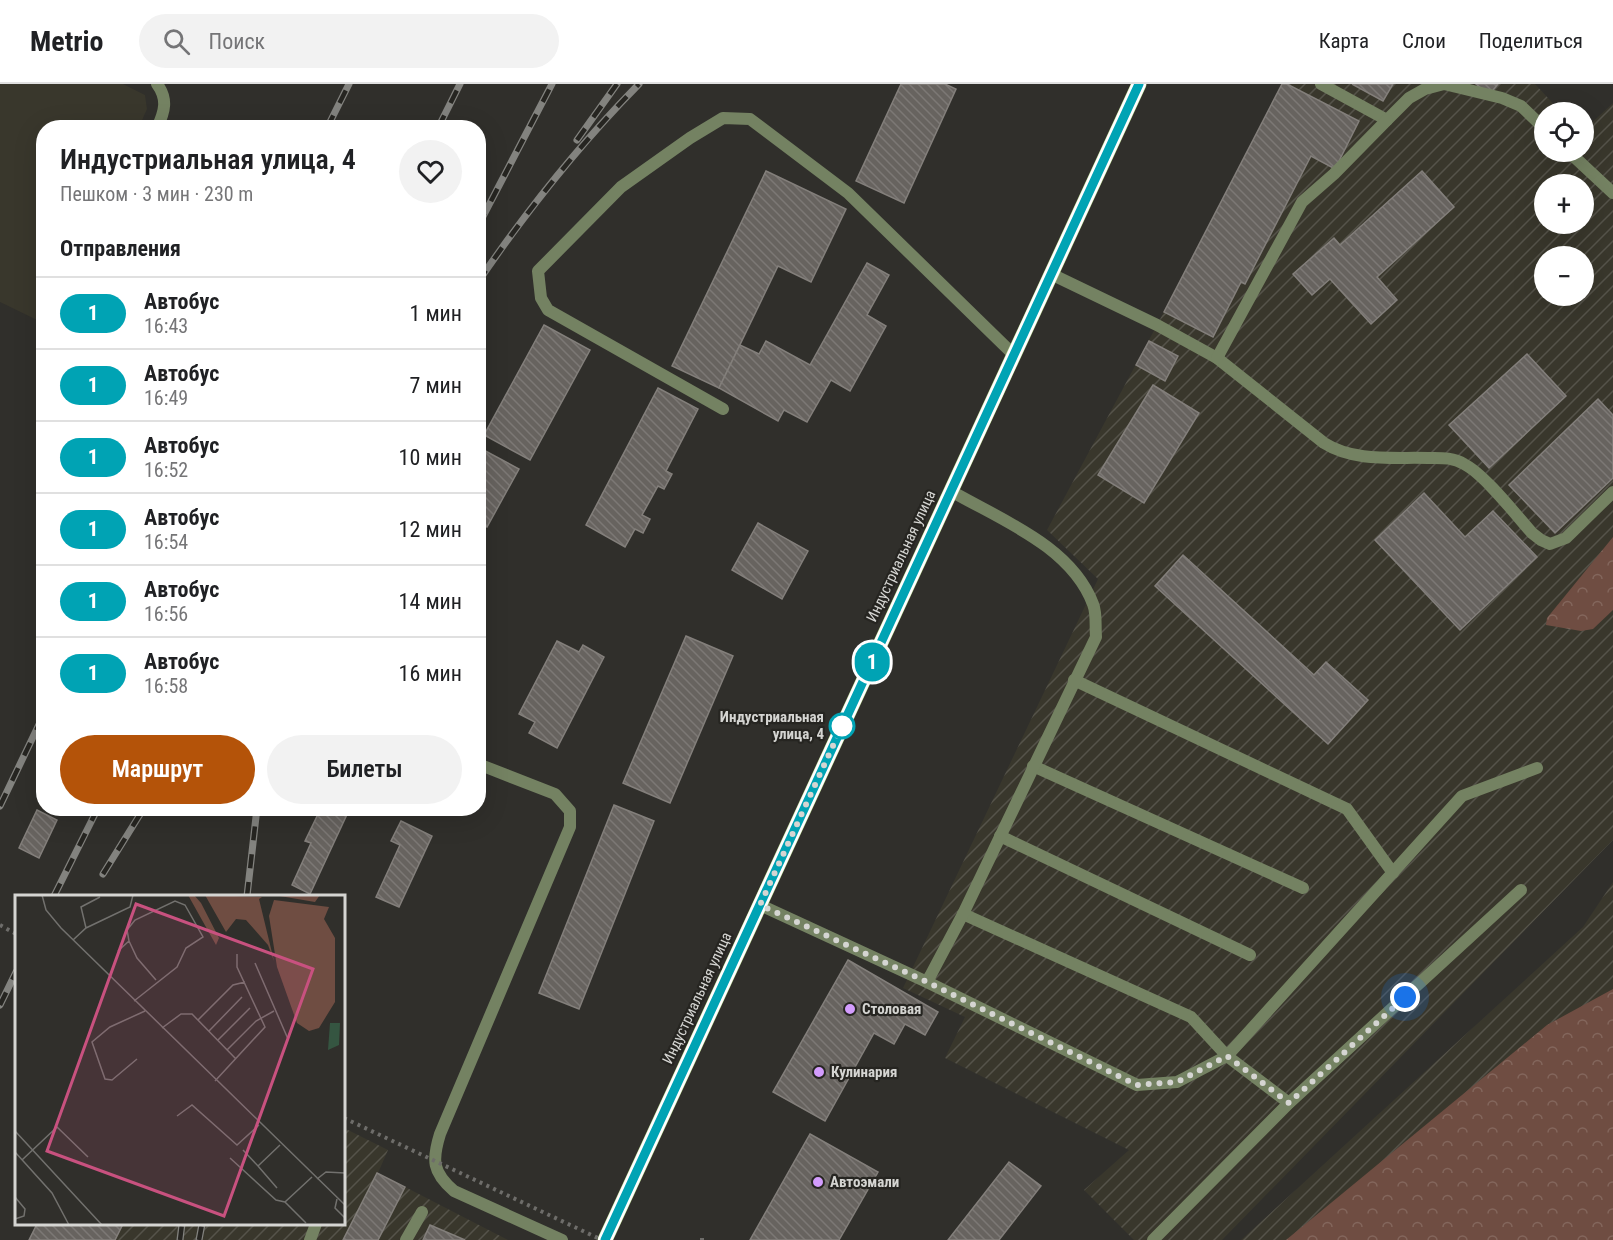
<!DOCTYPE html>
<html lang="ru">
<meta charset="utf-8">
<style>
body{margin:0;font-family:"Roboto Condensed",sans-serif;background:#f2f2f2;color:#202124;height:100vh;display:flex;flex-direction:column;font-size:22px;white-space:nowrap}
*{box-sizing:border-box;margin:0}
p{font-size:20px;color:#757577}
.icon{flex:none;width:33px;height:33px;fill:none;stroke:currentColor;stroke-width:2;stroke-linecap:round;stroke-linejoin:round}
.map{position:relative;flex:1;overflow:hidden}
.side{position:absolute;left:36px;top:36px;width:450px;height:696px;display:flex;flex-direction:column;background:#fff;border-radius:24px;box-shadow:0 6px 24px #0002}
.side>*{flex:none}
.badge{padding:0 12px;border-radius:20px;font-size:21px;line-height:39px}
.controls{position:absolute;left:1534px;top:18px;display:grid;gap:12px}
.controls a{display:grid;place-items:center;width:60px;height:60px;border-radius:50%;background:#fff;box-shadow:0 6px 24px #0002;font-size:30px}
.you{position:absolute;width:30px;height:30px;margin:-15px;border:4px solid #fff;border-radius:50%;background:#1a73e8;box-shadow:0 0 0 9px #1a73e833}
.map>.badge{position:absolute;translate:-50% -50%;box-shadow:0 0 0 3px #fff}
h2{padding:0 24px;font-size:22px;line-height:54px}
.round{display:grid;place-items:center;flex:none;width:63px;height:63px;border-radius:32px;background:#f2f2f2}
.headline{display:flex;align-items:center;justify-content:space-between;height:102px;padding:0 24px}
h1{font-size:28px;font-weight:600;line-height:45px}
.button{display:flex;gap:12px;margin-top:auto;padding:12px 24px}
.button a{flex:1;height:69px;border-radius:36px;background:#b45309;color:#fff;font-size:24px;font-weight:600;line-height:69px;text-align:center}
.button a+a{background:#f2f2f2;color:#202124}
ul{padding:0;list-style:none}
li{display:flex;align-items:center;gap:18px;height:72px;padding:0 24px;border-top:2px solid #e0e0e0}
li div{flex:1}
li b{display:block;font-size:22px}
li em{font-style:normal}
li .badge{min-width:66px;font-weight:700;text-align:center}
header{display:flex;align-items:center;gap:36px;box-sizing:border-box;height:84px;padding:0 30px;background:#fff;border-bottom:2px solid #e0e0e0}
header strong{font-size:28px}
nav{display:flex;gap:33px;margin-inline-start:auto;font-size:21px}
.search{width:420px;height:54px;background:#f2f2f2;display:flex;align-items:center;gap:15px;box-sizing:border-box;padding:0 21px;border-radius:33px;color:#757577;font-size:22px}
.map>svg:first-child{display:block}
</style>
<header>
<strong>Metrio</strong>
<div class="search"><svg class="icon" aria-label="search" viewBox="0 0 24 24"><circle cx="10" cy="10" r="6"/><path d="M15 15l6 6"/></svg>Поиск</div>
<nav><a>Карта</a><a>Слои</a><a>Поделиться</a></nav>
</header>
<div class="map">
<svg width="1613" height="1156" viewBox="0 0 1613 1156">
<defs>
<pattern id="industrial-furrows" width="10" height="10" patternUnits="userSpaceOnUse" patternTransform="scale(1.5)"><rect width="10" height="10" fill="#39372c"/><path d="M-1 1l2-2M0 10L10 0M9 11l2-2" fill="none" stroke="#55534a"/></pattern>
<pattern id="forest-crowns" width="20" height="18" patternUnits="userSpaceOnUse" patternTransform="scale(1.5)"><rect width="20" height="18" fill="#6f4d42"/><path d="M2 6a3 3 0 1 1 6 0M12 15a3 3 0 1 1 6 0" fill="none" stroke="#83665c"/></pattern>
<pattern id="building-back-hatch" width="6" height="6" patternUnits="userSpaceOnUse" patternTransform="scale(1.5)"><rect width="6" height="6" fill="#67635f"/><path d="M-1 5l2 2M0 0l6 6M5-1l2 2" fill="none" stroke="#7c7875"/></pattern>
</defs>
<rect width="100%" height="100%" fill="#302f2b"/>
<polygon fill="#39372c" points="0,0 123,0 145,11 147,25 139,43 44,44 43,235 35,235 0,218"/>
<g fill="url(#industrial-furrows)" fill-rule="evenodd">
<path d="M1282,0H1535L1561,28H1545V68H1584V46L1613,19V756L1222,1156H1134L1084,1106L1129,1066L945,974L965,933L903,904L1098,495L1047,446L1157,241ZM1545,100H1584V140H1545ZM1545,172H1584V212H1545Z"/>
<polygon points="1613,798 1613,1156 1241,1156 1583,843"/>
<polygon points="344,1044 388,1066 378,1089 508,1156 29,1156 37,1140 344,1140"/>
</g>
<g fill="url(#forest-crowns)">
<polygon points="1613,453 1613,526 1593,545 1581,547 1546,541 1547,534"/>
<polygon points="1613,905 1613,1156 1286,1156 1547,941"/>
</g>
<g fill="url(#building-back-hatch)" stroke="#837f7b" stroke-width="1.5">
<polygon points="901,0 945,0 956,5 904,119 856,97"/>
<polygon points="1282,0 1287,0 1359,37 1335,85 1311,72 1245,200 1241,198 1213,253 1164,228"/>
<polygon points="1352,0 1393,0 1383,17"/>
<polygon points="1476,0 1498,0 1489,11"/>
<polygon points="766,87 846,125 811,198 778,182 719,304 672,282"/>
<polygon points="1422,87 1454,123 1377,193 1397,216 1371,240 1330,195 1312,211 1293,190 1334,154 1340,161"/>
<polygon points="867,179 889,191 867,231 886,242 850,307 831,296 807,338 784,326 778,337 719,304 740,261 759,270 766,257 810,281"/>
<polygon points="544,241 590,266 530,376 484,351"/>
<polygon points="1149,257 1178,272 1165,297 1136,281"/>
<polygon points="1527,270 1566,312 1489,384 1449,341"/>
<polygon points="1153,301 1199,329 1144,419 1098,391"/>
<polygon points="658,304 698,325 666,387 672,390 664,405 658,402 642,431 650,435 643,449 635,445 625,463 586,441"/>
<polygon points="1598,315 1613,331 1613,394 1555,449 1509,401"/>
<polygon points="478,363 519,385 487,443 478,439"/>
<polygon points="1424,409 1465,453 1493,427 1537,473 1460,546 1375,456"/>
<polygon points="758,439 808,467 782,515 732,486"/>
<polygon points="1183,471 1314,591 1326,578 1368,616 1328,660 1155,502"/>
<polygon points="686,552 733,572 670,719 623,699"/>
<polygon points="557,557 579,568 583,561 604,573 557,664 529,649 535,638 519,630"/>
<polygon points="614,721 654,737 579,925 539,909"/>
<polygon points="321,724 350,724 310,810 292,801 311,759 305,757"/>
<polygon points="37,726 57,736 39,774 19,764"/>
<polygon points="401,737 432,752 399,823 376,813 400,761 391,757"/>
<polygon points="848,876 938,928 925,951 905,940 894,960 874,949 825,1037 773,1008"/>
<polygon points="810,1050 878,1088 839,1156 750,1156"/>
<polygon points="1009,1078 1041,1102 999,1156 948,1156"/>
<polygon points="377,1089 405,1103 378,1156 343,1156"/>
<polygon points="37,1140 123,1140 115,1156 29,1156"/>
<polygon points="430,1141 465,1156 423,1156"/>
</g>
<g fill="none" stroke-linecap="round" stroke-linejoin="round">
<g stroke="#6e6d6a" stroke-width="4" stroke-dasharray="3 4.5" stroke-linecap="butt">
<polyline points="0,841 16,850"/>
<polyline points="702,1156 702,1154"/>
</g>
<g stroke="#748262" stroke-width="12">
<path d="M157,0C168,15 165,27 157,44"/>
<polyline points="1321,0 1387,36 1409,14 1425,5 1444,0 1502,14 1521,22 1545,45"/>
<polyline points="1569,68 1613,109"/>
<path d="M1051,190L1157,241L1217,274L1324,359C1354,378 1393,373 1428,374C1440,374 1453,373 1464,380C1484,390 1516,431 1532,449L1541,456L1550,460L1566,454L1613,408"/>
<polyline points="1217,274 1302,118 1334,90 1387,36"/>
<polyline points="723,325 548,226 541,214 538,187 621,103 690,54 723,34 750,35 848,109 1014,271"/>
<polyline points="1074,596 1347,725 1393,789"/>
<path d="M478,680L555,710L570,727V743L440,1050C432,1076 432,1088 454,1107L562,1156"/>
<polyline points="1033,682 1303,804"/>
<polyline points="1000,752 1250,871"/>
<polyline points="760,821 927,898 1137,1001 1177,998 1227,972 1462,712 1537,684"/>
<polyline points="963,830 1191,933 1227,972 1289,1019"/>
<path d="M927,898L963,830L1096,553C1095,542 1097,530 1093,520C1071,462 1001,436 951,407"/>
<polyline points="310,1156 316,1140"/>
<polyline points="406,1156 422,1128"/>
<polyline points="1153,1156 1289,1019 1521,806"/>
</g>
<polyline stroke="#b9d693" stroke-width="15" points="605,1156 1139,0"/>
<g stroke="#83837f" stroke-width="7">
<g id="rail">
<polyline points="327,44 349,0"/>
<polyline points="438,44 460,0"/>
<polyline points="577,56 617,0"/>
<polyline points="478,142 552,0"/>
<path d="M478,198C525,129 581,59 639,0"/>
<polyline points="0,722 44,630"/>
<polyline points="103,790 144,724"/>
<polyline points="54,812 98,724"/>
<polyline points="247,812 257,724"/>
<polyline points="0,921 16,888"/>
<polyline points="180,1156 182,1140"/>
<polyline points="199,1156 202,1140"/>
</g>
</g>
<use href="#rail" stroke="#262521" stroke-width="4.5" stroke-dasharray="14" stroke-linecap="butt"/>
<polyline stroke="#6e6d6a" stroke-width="4" stroke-dasharray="3 4.5" stroke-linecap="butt" points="344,1034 602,1156"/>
</g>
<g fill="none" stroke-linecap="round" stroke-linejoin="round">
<g stroke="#fff" stroke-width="14">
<polyline id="line" points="605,1156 1139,0"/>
</g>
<use href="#line" stroke="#00a3b4" stroke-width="9"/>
<polyline stroke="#d5d5d2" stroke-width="6" stroke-dasharray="0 10.8" points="842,642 760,821 927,898 1137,1001 1177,998 1227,972 1289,1019 1405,913"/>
</g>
<circle fill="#fff" stroke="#00a3b4" stroke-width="3" cx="842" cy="642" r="12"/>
<g fill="#d39cfd" stroke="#262521" stroke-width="2">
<circle cx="850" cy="925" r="6"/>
<circle cx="819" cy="988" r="6"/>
<circle cx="818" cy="1098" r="6"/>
</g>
<g text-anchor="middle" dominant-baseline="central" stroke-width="4.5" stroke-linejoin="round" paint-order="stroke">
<g font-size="15" fill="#d5d5d2" stroke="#262521">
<text transform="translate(901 472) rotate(-65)">Индустриальная улица</text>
<text transform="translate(697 914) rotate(-65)">Индустриальная улица</text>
</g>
<g font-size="15" font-weight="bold" fill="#d5d5d2" stroke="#262521" text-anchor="end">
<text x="824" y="633">Индустриальная<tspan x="824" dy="17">улица, 4</tspan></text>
</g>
<g font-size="15" font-weight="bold" fill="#d5d5d2" stroke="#262521" text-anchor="start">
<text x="862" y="925">Столовая</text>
<text x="831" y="988">Кулинария</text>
<text x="830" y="1098">Автоэмали</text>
</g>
</g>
<g transform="translate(15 811)">
<rect width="330" height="330" fill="#302f2b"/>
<path d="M173,0H179L186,8L204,43L201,50ZM190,0L247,2L244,4L259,66L253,50L231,25L221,24L211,37ZM259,0H305L300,7ZM259,5L314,12L309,24L320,43V107L304,133L294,136L282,128L262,72L254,21Z" fill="#6f4d42"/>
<path d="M315,128H325L324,150L313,155Z" fill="#355541"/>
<path fill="none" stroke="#72716e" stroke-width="1.5" d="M27,0L31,15L46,33L330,310M71,33L66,12L85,2M58,45L71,33L115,12L118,0M114,46L122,63L141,85M103,56L114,46L112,35L120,25L160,6L170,10L188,42L171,53L162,72L119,106M240,68L273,144M183,125L218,90L230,87M147,133L166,119H177L221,164M194,136L227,102M203,145L235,113M212,155L241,126L259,116M122,164L97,185L90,184L77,147L95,132L130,116M200,186L250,132L222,72V59M162,221L177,210L222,250L244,230M0,236L87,330M228,255L243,271L265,250M0,257L37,298L54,330M215,263L261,305L270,307M7,265L42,232L73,262M243,271L262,293M302,284L311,277L330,278M0,302L10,314L9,321L0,324M322,304L320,313L330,323M291,328L270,307L297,282"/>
<path fill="#c8517f" fill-opacity="0.15" stroke="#c8517f" stroke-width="3" d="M121,9L298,74L209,321L32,256Z"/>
<rect width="330" height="330" fill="none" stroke="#d5d5d2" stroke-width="3"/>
</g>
</svg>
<div class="controls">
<a><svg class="icon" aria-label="locate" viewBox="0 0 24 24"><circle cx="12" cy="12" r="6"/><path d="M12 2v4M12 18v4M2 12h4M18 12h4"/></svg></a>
<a>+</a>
<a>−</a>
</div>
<div class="you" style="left:1405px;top:913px"></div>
<b class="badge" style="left:872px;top:578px;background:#00a3b4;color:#fff">1</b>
<section class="side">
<div class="headline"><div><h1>Индустриальная улица, 4</h1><p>Пешком · 3 мин · 230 m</p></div><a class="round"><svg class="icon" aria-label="heart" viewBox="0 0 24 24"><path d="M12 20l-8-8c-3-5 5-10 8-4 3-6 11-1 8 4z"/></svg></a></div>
<h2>Отправления</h2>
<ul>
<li><span class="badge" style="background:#00a3b4;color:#fff">1</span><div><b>Автобус</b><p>16:43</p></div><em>1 мин</em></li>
<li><span class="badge" style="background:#00a3b4;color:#fff">1</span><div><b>Автобус</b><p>16:49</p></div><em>7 мин</em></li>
<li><span class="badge" style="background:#00a3b4;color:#fff">1</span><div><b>Автобус</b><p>16:52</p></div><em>10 мин</em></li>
<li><span class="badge" style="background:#00a3b4;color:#fff">1</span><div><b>Автобус</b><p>16:54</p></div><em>12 мин</em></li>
<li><span class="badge" style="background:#00a3b4;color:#fff">1</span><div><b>Автобус</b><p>16:56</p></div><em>14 мин</em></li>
<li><span class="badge" style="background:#00a3b4;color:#fff">1</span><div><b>Автобус</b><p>16:58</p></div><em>16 мин</em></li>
</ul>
<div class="button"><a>Маршрут</a><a>Билеты</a></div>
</section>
</div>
